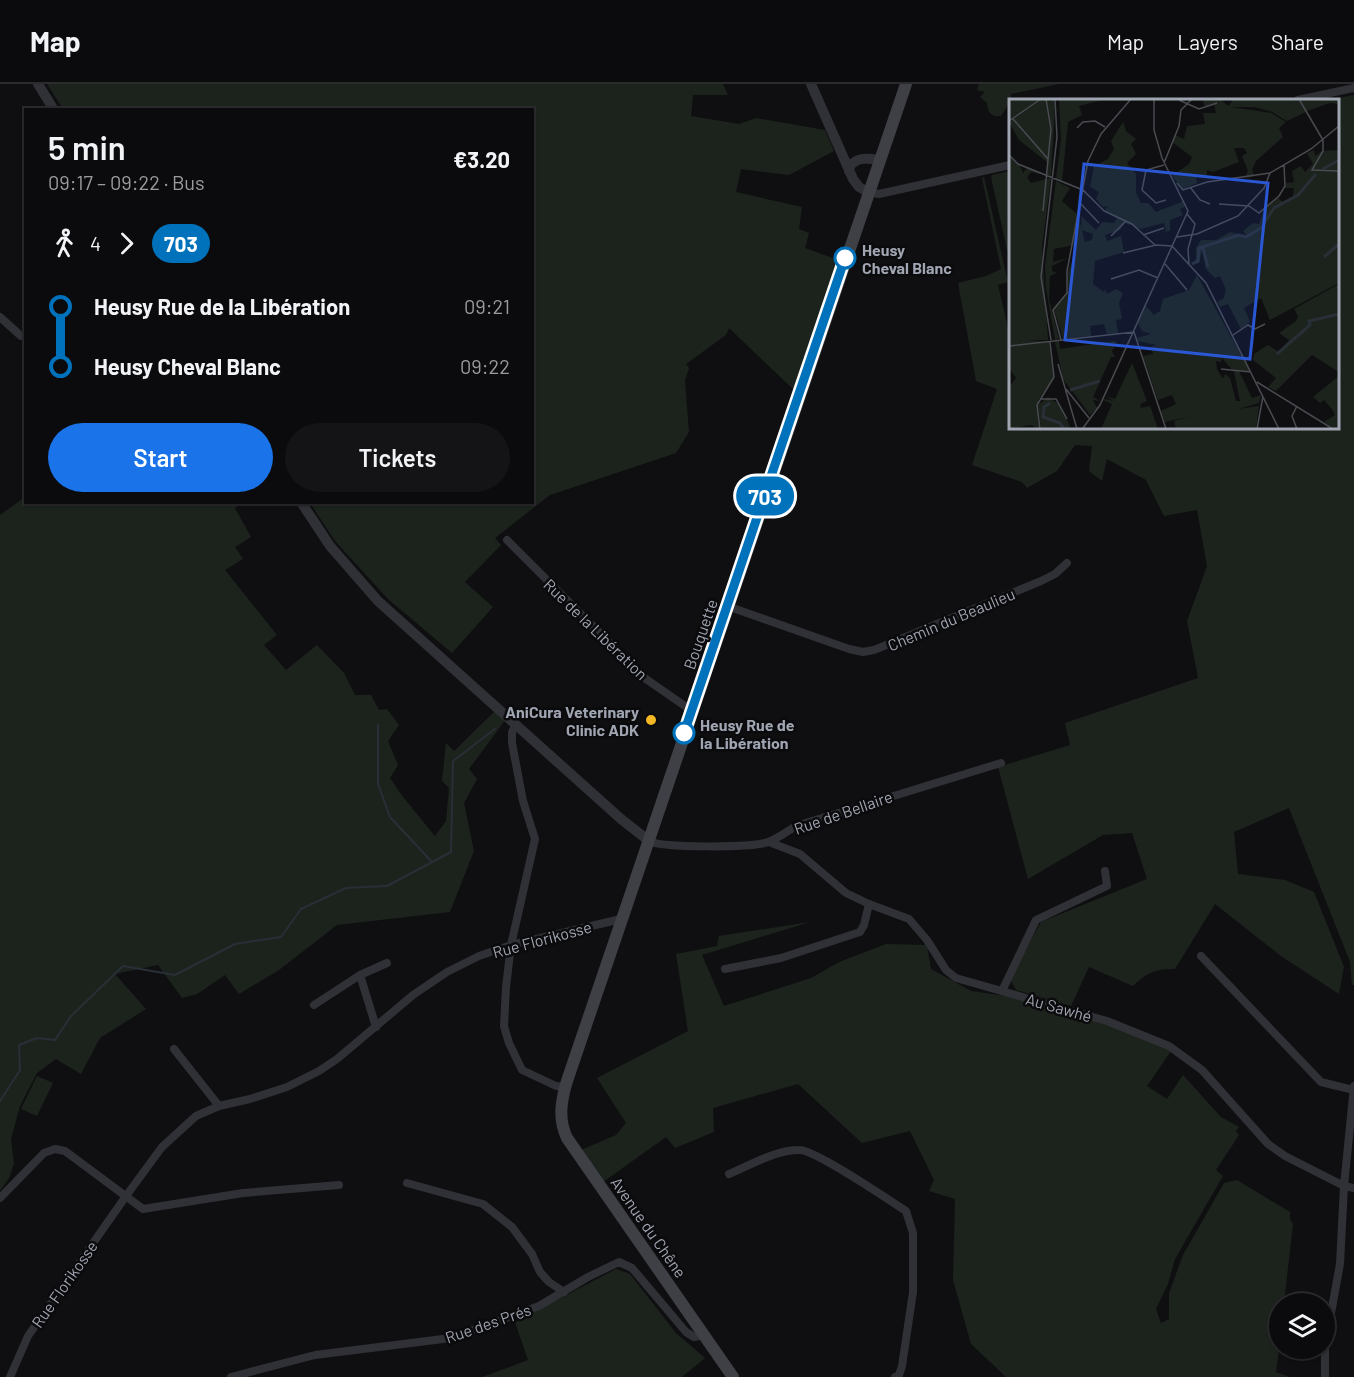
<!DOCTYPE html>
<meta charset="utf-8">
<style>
body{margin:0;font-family:Barlow,sans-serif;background:#141416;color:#f1f3f6;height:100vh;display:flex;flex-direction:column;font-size:22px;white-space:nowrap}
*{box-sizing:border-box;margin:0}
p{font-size:20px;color:#9a9b9d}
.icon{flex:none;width:33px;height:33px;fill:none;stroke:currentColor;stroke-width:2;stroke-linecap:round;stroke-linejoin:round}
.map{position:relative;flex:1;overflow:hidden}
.drawer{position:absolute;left:24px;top:24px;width:510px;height:396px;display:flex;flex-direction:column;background:#0b0b0d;border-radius:0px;box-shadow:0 2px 4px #0004,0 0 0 2px #2b2b2e}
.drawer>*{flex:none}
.badge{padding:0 12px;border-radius:20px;font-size:21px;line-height:39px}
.controls{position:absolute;left:1269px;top:1209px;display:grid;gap:12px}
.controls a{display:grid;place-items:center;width:66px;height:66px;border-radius:50%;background:#0b0b0d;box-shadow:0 2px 4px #0004,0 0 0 2px #2b2b2e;font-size:30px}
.map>.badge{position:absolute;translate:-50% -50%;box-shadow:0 0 0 3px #fff}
.legs{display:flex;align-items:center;gap:9px;height:66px;padding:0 24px;font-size:20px}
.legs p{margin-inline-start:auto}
.summary{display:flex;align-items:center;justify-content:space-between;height:102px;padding:0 24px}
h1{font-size:33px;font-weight:600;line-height:45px}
.action{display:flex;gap:12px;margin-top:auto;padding:12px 24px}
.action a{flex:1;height:69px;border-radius:36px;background:#1a73e8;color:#fff;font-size:24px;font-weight:600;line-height:69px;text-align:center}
.action a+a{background:#141416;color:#f1f3f6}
ul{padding:0 24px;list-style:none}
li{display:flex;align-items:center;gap:21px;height:60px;font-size:22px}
li i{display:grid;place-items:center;width:9px;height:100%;margin:0 8px;background:currentColor}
li i::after{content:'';width:15px;height:15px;margin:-8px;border:4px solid;border-radius:50%;background:#0b0b0d}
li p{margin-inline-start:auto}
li:first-child i{background:linear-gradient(#0000 50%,currentColor 0)}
li:last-child i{background:linear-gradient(currentColor 50%,#0000 0)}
header{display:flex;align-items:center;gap:36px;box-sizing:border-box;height:84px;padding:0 30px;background:#0b0b0d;border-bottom:2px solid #2b2b2e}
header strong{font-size:28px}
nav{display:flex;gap:33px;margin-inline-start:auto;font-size:21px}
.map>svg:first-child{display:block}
</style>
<header>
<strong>Map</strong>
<nav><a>Map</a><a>Layers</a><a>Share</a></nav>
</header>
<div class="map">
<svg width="1354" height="1293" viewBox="0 0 1354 1293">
<rect width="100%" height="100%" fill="#0f0f11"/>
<g fill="#1c231d">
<polygon points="47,0 723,0 728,11 693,11 691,32 739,40 756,34 825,46 834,67 789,91 741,85 736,108 802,123 799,145 809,149 805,164 838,176 794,306 729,244 726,251 686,280 689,284 685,296 689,348 676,369 550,411 495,454 501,461 465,498 493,523 452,569 388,515 335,457 310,419 532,418 532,26 63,25"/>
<path d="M979,0H1059L1011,10V16L1001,32C991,33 988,29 987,19L980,13L985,8L977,6Z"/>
<path d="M1354,11V901H1352L1350,878L1289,724L1234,748L1238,790L1285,796L1314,808L1344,883L1339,910L1281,872L1215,820L1175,885C1158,884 1145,889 1133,902L1089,883L1071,922L1016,906L1011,897L1021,874L1041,838L1147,795L1132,749L1103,751L1028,795L998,683L1070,661L1065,639L1198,594L1187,537L1207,482L1197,426L1164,432L1146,396L1107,375L1102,397L1089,387L1092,362L1075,361L1057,387L1027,404L1022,398L972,381L997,305L976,297L958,199L986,192L1001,185L982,94L984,93L1008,198L998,201L1008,244H1010V344H1338V16H1329Z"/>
<polygon points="1010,87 1010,168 1007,166 991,93 992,91"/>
<polygon points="25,413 26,418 242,419 235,424 251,453 235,463 243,475 225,486 277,551 264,561 286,586 317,561 344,589 355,611 371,611 379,626 387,625 399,641 388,657 398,681 390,694 403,713 435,752 446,737 449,704 442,697 446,659 454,667 496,626 506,635 469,685 477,695 464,719 474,767 450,828 337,841 279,886 239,910 225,891 197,910 182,914 158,881 115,890 146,925 100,954 81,990 56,975 37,989 20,1022 11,1055 14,1080 9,1094 0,1107 0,431"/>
<polygon points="810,838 702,871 724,922 811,894 839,878 886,860 927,861 931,885 971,907 1013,913 1104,937 1171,967 1147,1002 1167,1015 1183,991 1221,1033 1239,1043 1236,1047 1239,1051 1216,1086 1223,1092 1175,1175 1168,1200 1156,1225 1161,1239 1169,1235 1169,1209 1183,1171 1224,1099 1237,1096 1290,1128 1290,1135 1293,1140 1284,1219 1280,1220 1280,1258 1276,1288 1290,1293 1006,1293 971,1260 953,1196 955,1115 929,1107 934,1096 910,1047 862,1059 798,1000 713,1024 714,1048 675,1064 666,1053 603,1098 581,1066 616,1051 626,1039 597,994 688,947 676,870 717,862 719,852"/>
<polygon points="37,992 53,999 37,1032 21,1025"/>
<polygon points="616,1185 630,1190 676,1249 705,1274 682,1293 482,1293 528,1276 515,1238"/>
</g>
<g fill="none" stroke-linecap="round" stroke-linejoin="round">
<g stroke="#282f36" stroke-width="2">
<polyline points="378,641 378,700 390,733 432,778"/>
<polyline points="0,1017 20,986 19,961 37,954 55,956 71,932 123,882 175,891 235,860 281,853 301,825 346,804 387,802 451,768 453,677 495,645"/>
</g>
<g stroke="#303136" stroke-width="8">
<polyline points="1298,16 1354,4"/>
<polyline points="868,108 879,110 1010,81"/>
<polyline points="0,233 21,252 26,252"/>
<polyline points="507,456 646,595 692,627"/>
<polyline points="727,522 849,565 863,568 874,566 1041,497 1055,490 1067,479"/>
<polyline points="516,640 512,648 512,659 523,717 535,755 511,861 506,903 504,942 509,959 522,986 556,1002 565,1003"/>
<path d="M649,757C662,764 752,764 768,758C777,755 788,747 796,742L1001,679"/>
<polyline points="769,758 800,770 846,809 869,820 909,835 927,856 946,886 956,894 1107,937 1169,962 1202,986 1268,1060 1285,1072 1344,1102 1354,1104"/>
<polyline points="1201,872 1321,998 1354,1006"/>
<polyline points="725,885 781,874 860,848 864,841 869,820"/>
<polyline points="360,891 376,943"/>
<polyline points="1002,907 1036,836 1107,802 1105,787"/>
<polyline points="314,921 360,891 387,879"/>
<polyline points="174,965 219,1022"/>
<path d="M729,1090C751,1081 775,1066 799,1066C814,1065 889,1116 906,1127L913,1149V1208L902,1282L899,1291L895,1293"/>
<polyline points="407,1099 483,1120 512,1143 532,1170 540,1188 549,1198 564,1208"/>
<polyline points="0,1114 44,1069 55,1065 65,1067 143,1125 243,1109 339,1101"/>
<polyline points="10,1293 28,1252 126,1112 162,1063 196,1032 219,1022 250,1015 287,1003 319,987 337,975 413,911 447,888 479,872 511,861 621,835"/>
<polyline points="231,1293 315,1271 451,1254 539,1222 588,1193 619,1178 632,1184 686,1248 694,1253 704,1251"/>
<polyline points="1325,1293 1325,1262 1340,1180 1344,1102 1354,1002"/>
</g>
<g stroke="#303136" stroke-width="10">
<polyline points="38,0 54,26"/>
<polyline points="811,0 853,95 859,103 868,108"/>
<path d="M849,87L850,82C857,73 868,74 879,76"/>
<polyline points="301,418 330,462 378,517 621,735 649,757"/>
</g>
<path stroke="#3e4046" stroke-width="12" d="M733,1293L567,1054C558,1035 561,1017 567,997L906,0"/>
</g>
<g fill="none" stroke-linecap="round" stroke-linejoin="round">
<g stroke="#fff" stroke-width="14">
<polyline id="line-1" points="684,649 845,174"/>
</g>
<use href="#line-1" stroke="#0072bc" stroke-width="9"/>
</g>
<g fill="#fff" stroke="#0072bc" stroke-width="3">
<circle cx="845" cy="174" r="10"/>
<circle cx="684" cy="649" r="10"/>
</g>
<circle fill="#f4b824" stroke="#0b0a0c" stroke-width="2" cx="651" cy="636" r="6"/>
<g text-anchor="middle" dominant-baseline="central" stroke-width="5" stroke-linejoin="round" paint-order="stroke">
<g font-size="16" font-weight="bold" fill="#a0a5b2" stroke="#0b0a0c" text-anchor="start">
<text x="862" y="165">Heusy<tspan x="862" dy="18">Cheval Blanc</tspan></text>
<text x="700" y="640">Heusy Rue de<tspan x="700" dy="18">la Libération</tspan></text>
</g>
<g font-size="16" fill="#a0a5b2" stroke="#0b0a0c">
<text transform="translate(951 535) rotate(-23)">Chemin du Beaulieu</text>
<text transform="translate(596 545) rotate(44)">Rue de la Libération</text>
<text transform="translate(700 550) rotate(-71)">Bouquette</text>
<text transform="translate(843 728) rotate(-19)">Rue de Bellaire</text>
<text transform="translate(542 855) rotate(-15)">Rue Florikosse</text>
<text transform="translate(1059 923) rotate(16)">Au Sawhé</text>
<text transform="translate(649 1143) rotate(55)">Avenue du Chêne</text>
<text transform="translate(64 1200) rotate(-55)">Rue Florikosse</text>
<text transform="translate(488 1239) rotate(-19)">Rue des Prés</text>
</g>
<g font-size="16" font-weight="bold" fill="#a0a5b2" stroke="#0b0a0c" text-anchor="end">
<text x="639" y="627">AniCura Veterinary<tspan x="639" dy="18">Clinic ADK</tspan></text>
</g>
</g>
<g transform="translate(1009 15)">
<rect width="330" height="330" fill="#0f0f11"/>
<path d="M0,0H31L0,22ZM45,0L46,8L42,77L38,75V63L10,41L0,23L32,1ZM50,0H97L70,7L73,16L59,23L53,83L47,80L52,40ZM193,0H210L220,7L224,0H290L297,13L278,22L263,13L246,8H222L262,14L277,23L270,29L274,38L247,62L243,70L245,77L236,79L239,72L233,57L238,54L235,49H225L230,63L204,73L198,71V76L187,79L188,84L174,90L163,77L180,65L183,58L163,43L166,36L175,40L178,27L196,25L194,14H207L205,5L196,8ZM291,0H330V5L321,4L298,12ZM114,23L117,32L127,40L122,45L127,55L118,64L127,75V94L132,104H139L147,113L175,102L177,107L171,110L174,116L161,121V132L143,135L157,132L155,124L132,130L116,124L111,131L96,136L98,142L112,137L115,153L86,162L84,185L95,193L96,190L98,195L107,190L114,194L110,204L113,220L107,221L109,234L98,235L95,225L81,227L82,237L54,240L45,210L59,192V173L64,159L68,130L65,146L45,150L44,163L59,159L43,167V172L48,174L41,177L40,200L50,240L46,241L37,189L36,167L47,82L61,89L53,102L69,116L76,143L83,141L84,135L73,131L72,117L87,131L93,123L105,124L108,119L95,112L99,107L94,108L87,100L90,93L81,88L85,67L80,62L87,66L99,60L105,50L102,42ZM305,51L306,57L313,52L330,51V184L261,221L252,199L235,209L241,223L232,230L219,205L211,208L208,203L215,199L217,191L211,177L206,179L197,170L193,152L190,164L181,167L187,160V149L192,141H207L221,133L238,137L234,132L244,124L250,125L255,111L269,99L274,103L284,98L285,89H276L277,84L285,83L283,72L292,67L296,73L304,65L298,54ZM0,58L11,67L14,74L19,68L36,76L22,73L18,78L22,84L42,79L33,148L39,241H19L40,243L45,278L29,301L30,330L22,326L0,330V288L7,279L0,269ZM188,176L241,272H230L243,299L252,296L250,304L229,310L250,307L247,330H167L165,322L180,318L156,323L152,312L167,305L163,296L149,301L134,257L144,255L142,248L147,246L129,242L128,239L142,235L133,232L129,224L137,207L145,216L151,212L154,200L180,191ZM213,259L225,273L231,302H227L221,279L216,275L214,280L208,270L207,262L212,263ZM330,185V273L303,256L267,292L259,288L267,279L244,261L245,255L259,246L270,253L280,241L270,234L287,222L289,217L285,210ZM50,242L51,250L105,242L108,244L103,252L106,258H102L84,298L91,302L84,301L88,309L81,316L54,280L46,243ZM123,264L138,302L131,305L132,309L141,307L149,330H92L103,305L94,301L95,300L105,302L96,297L106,300ZM330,277V330H326L315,323L326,316L323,310L315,301L311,304L304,298ZM39,298L52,307L62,330H32L29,306Z" fill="#1c231d" fill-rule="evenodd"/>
<path fill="none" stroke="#282f36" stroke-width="3" d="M314,70L330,61M194,149L199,168M315,158L330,145M183,165L189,162L190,149L230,136L237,138L252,129L265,109L289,96L307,75M268,255L301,226L300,222L330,215M61,291L91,282M41,304L35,308L34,318L51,324L55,330"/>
<path fill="none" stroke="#494b51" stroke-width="1.5" d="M290,0L314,41V52L303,71L330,72M170,1L190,10L208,4M4,20L39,60M0,22L32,0M68,29L74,23L86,22L96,28M0,56L9,65L74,91L95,112L123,125L146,146M155,64L170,27L172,11L183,0M155,66L137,71L133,91L147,104L157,101M168,84L174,91L198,83L261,74L302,50L330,27M181,88L191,101L201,105M71,104L90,124M210,105L240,107M240,107L250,114L270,97L276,87L275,66M34,112L42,30L37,0M178,115L186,125L179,150L180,165M134,136L155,129M102,137L117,122M168,138L188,135L229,117L255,89L261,74M114,154L147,146L163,147L197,184L270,330M156,165L178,191M102,180L130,171L149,179M224,236L239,226L246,230L256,225M42,241L32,178L48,38L46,0M52,241L44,211L58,194V172L79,62L92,35L122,0M0,247L125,233L157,330M49,265L68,330M212,270L242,273M248,283L324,330M57,290L80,319M32,300H47L58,320M288,307L283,317L288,330M74,329L91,306L179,112L153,59L145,31V0M31,330L28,306L45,278L41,243M248,330L254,297"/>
<path fill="#2a57d4" fill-opacity="0.15" stroke="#2a57d4" stroke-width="3" d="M75,65L259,84L241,260L56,241Z"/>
<rect width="330" height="330" fill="none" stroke="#a0a5b2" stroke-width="3"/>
</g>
</svg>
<div class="controls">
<a><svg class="icon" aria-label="layers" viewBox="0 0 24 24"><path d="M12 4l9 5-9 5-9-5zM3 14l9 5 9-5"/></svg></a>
</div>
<b class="badge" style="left:765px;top:412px;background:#0072bc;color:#fff">703</b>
<section class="drawer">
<div class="summary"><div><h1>5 min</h1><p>09:17 – 09:22 · Bus</p></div><b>€3.20</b></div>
<div class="legs"><svg class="icon" aria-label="walk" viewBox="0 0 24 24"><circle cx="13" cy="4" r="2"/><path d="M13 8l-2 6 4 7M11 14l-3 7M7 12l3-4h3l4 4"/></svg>4<svg class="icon" aria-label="forward" viewBox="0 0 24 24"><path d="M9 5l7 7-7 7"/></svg><b class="badge" style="background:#0072bc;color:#fff">703</b></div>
<ul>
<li><i style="color:#0072bc"></i><b>Heusy Rue de la Libération</b><p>09:21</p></li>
<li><i style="color:#0072bc"></i><b>Heusy Cheval Blanc</b><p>09:22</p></li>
</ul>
<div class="action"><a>Start</a><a>Tickets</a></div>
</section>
</div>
